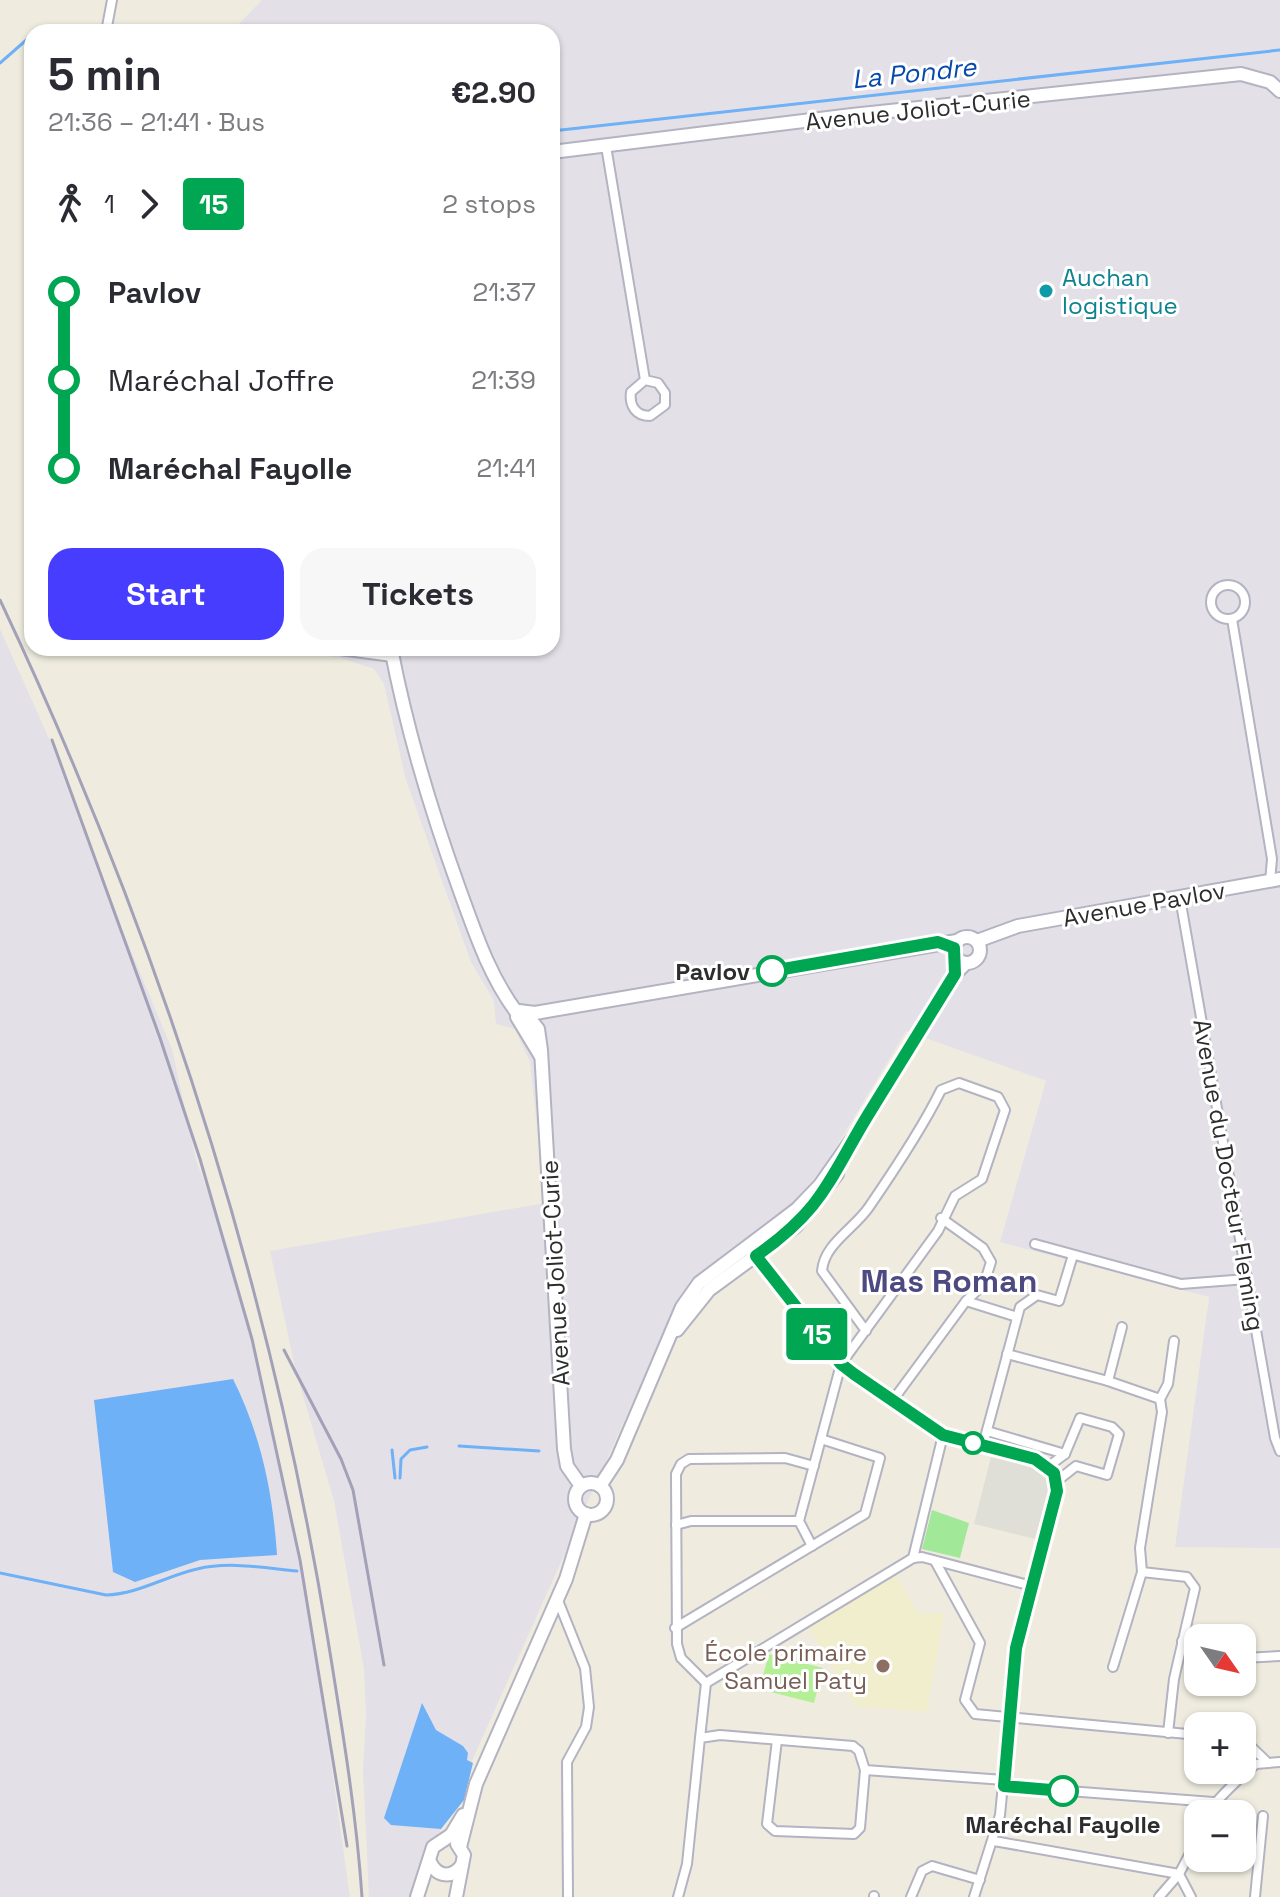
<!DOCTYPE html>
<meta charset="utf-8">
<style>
body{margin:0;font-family:"Space Grotesk",sans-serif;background:#f7f7f7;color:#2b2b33;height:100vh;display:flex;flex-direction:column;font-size:30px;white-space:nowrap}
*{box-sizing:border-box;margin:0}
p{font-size:26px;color:#7c7c81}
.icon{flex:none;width:44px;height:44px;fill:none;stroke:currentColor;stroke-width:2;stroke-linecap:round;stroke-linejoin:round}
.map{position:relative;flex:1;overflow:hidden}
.details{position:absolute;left:24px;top:24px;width:536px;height:632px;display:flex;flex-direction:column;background:#fff;border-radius:24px;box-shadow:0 2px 6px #0004}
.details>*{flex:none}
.badge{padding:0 16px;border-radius:6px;font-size:28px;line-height:52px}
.needle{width:52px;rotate:124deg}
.buttons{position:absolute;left:1184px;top:1624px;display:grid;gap:16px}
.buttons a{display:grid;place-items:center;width:72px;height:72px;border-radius:16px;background:#fff;box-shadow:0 2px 6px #0004;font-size:40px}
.map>.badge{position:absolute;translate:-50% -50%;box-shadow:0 0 0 4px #fff}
.legs{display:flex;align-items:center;gap:12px;height:88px;padding:0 24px;font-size:26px}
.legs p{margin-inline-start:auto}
.headline{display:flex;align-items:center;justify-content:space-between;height:136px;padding:0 24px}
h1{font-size:44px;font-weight:700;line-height:60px}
.action{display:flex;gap:16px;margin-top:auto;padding:16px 24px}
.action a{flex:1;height:92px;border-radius:24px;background:#473dff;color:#fff;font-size:32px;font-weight:700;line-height:92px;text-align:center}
.action a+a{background:#f7f7f7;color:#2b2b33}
ul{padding:0 24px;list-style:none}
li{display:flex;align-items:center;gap:28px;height:88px;font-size:30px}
li i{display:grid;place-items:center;width:12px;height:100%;margin:0 10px;background:currentColor}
li i::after{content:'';width:20px;height:20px;margin:-10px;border:6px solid;border-radius:50%;background:#fff}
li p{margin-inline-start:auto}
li:first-child i{background:linear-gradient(#0000 50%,currentColor 0)}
li:last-child i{background:linear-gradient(currentColor 50%,#0000 0)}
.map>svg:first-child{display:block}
</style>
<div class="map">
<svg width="1280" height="1897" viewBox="0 0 1280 1897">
<rect width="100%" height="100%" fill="#efecdf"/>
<g fill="#e4e0e8">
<polygon points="262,0 1280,0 1280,1548 1175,1547 1209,1297 1000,1242 1046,1081 906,1031 823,1169 792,1204 681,1294 411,1897 369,1897 363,1770 366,1715 364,1669 334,1501 296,1372 270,1251 545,1203 530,1062 515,1029 496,1024 494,1001 471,962 406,780 384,684 374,669 341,658 266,648 552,648 552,32 231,32"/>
<polygon points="0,629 52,745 99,875 172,1049 196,1160 229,1250 258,1360 305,1578 350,1897 0,1897"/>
</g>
<polygon fill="#f1eece" points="895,1574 918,1613 944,1614 927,1712 855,1706 809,1627"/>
<polygon fill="#a1e899" points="932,1510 969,1523 960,1558 922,1549"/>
<polygon fill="#b3f095" points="769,1654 823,1668 814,1703 759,1689"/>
<polygon fill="#dfded7" points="991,1457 1044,1469 1049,1477 1051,1485 1035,1539 974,1524"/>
<g fill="#6eb1f6">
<path d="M233,1379C261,1435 273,1493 277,1555L200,1560L135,1582L113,1572L94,1400Z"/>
<polygon points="422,1703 436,1730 463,1746 468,1753 467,1760 473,1763 464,1800 441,1829 391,1825 384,1818"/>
</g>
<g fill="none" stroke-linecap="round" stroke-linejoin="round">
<g stroke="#6eb1f6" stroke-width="3">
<polyline points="0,63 32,35"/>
<polyline points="552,131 1280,50"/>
<polyline points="459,1446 539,1451"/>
<polyline points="392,1450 395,1478"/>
<polyline points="400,1478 401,1459 410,1450 427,1447"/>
<path d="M0,1573L106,1595C138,1594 166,1576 197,1569C229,1561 265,1568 297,1571"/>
</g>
<g stroke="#b3b3c1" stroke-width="12">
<g id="street">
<polyline points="106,32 112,0"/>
<path d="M606,146L645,380L631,392C629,406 636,416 650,416L665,405V393L658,383L645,380"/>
<circle cx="1228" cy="602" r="17"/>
<polyline points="1232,619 1272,859 1270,881"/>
<polyline points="325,648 392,657"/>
<polyline points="1180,898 1275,1438 1280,1451"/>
<polyline points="941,1218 983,1248 991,1262 984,1284 966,1301"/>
<polyline points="1035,1244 1181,1284 1247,1279"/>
<polyline points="754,1254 841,1364 854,1374 943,1435 1035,1459 1049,1466 1057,1481 1016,1648 1000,1815 974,1897"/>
<polyline points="1007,1354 1108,1381 1160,1399 1162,1412 1140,1548 1142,1572 1113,1667"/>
<polyline points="1108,1381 1122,1327"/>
<polyline points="1160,1399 1168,1384 1174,1341"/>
<polyline points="893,1400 966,1301 1017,1317"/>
<polyline points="987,1431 1065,1454"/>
<polyline points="983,1445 1020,1307 1037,1295 1059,1301 1073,1255"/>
<polyline points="1049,1466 1065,1454 1080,1418 1112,1427 1119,1434 1107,1475 1076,1466 1057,1481"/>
<polyline points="676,1525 691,1521 799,1521"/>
<path d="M812,1546L799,1521L841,1364L938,1231L955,1196L982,1179L1005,1110L998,1097L959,1083L941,1090C922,1129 893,1172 869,1207C854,1229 824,1244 822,1271L866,1331"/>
<polyline points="913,1558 943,1435"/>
<polyline points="935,1561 980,1643 965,1700 975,1714 1198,1735"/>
<polyline points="1142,1572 1187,1577 1195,1588 1174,1679 1168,1733"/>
<polyline points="557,1598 585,1668 589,1707 586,1727 567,1762 568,1897"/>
<polyline points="675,1628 865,1514 880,1458 821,1439"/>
<polyline points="1182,1641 1198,1646"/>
<polyline points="1242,1658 1280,1656"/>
<polyline points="706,1683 681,1658 677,1644 676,1474 681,1464 689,1459 785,1458 814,1466"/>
<polyline points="700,1738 706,1683 913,1558 922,1557 1032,1586"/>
<polyline points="1242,1738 1266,1761"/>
<polyline points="777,1740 767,1824 775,1831 854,1834 860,1828 865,1770"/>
<polyline points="1004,1786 1213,1802"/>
<path d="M1208,1814C1214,1801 1244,1774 1256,1764L1280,1762"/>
<polyline points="994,1841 1179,1874 1191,1897"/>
<polyline points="678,1897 687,1864 700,1738 720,1735 853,1746 859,1751 865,1770 1004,1780"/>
<polyline points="874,1897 874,1896"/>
<polyline points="911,1897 922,1871 932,1866 980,1880"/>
<polyline points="1159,1897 1179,1874 1198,1838"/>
<polyline points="1255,1897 1263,1816"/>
</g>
</g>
<g stroke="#b3b3c1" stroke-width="16">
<g id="secondary">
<polyline points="552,152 852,115 1241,74 1270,82 1280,91"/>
<path d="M391,648C407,732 431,811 460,891C476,935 489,975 517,1013"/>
<circle cx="967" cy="950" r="13"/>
<polyline points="977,941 1018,926 1280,879"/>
<polyline points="526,1014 538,1029 541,1050 564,1449 567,1466 581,1486"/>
<polyline points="540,1055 517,1017 519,1011 535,1013 957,941"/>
<polyline points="677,1330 709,1290 796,1226 837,1174"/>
<circle cx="591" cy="1499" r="16"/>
<polyline points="600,1486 617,1460 682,1307 699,1283 797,1209 820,1185 860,1128 955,974 966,963"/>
<polyline points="460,1847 476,1784 566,1579 586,1514"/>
<path d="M430,1862C437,1877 452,1879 462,1865"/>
<polyline points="417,1897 433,1847 451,1835 463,1815"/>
<polyline points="456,1897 464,1855 457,1844"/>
</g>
</g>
<use href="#street" stroke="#fff" stroke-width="8"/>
<use href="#secondary" stroke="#fff" stroke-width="12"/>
<g stroke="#a3a1b8" stroke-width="3">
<path d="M0,600C155,929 268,1274 327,1634C341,1721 356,1809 362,1897"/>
<polyline points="52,740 160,1038 200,1159 252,1339 300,1560 347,1846"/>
<polyline points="284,1350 341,1459 353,1490 384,1665"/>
</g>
</g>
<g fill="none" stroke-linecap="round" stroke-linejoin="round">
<g stroke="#fff" stroke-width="18">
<path id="line-1" d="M772,971L938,942L954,948L955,974C926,1021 897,1068 868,1115C828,1181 824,1208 756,1256L841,1364L854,1374L943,1435L1035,1459L1054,1473L1057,1491L1016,1648L1004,1786L1063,1791"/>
</g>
<use href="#line-1" stroke="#00a651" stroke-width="12"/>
</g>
<circle fill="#0f9aa8" stroke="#fff" stroke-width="3" cx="1046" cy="291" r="8"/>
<g fill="#fff" stroke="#00a651" stroke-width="4">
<circle cx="772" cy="971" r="14"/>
<circle cx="973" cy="1443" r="10"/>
<circle cx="1063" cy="1791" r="14"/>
</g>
<circle fill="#8d6e63" stroke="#fff" stroke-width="3" cx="883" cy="1666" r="8"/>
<g text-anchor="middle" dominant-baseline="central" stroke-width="6" stroke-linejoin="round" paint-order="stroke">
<g font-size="24" fill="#2d2d2d" stroke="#fff">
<text transform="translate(918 110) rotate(-6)">Avenue Joliot-Curie</text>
<text transform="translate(1144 904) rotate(-10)">Avenue Pavlov</text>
<text transform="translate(1229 1175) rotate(80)">Avenue du Docteur Fleming</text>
<text transform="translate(555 1273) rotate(-93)">Avenue Joliot-Curie</text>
</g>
<g font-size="24" fill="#0d838f" stroke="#fff" text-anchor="start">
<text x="1062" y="277">Auchan<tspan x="1062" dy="28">logistique</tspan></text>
</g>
<g font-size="24" font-weight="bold" fill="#2d2d2d" stroke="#fff" text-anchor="end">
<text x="750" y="971">Pavlov</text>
<text x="1063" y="1824" text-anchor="middle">Maréchal Fayolle</text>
</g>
<g font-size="24" fill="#785e54" stroke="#fff" text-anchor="end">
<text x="867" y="1652">École primaire<tspan x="867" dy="28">Samuel Paty</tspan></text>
</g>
<g font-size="26" font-style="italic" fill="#0649a9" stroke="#fff">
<text transform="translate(914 73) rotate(-6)">La Pondre</text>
</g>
<g font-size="32" font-weight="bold" fill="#4d4a82" stroke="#fff">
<text x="949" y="1281">Mas Roman</text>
</g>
</g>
</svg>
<div class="buttons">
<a><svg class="needle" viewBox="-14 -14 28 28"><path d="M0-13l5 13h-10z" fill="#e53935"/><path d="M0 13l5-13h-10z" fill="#7c7c81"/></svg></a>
<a>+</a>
<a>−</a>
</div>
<b class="badge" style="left:817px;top:1334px;background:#00a651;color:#fff">15</b>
<section class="details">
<div class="headline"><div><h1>5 min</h1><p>21:36 – 21:41 · Bus</p></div><b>€2.90</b></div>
<div class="legs"><svg class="icon" aria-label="walk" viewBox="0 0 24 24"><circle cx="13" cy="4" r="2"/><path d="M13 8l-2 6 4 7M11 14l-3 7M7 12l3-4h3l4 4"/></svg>1<svg class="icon" aria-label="forward" viewBox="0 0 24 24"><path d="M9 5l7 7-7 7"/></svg><b class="badge" style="background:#00a651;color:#fff">15</b><p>2 stops</p></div>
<ul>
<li><i style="color:#00a651"></i><b>Pavlov</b><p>21:37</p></li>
<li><i style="color:#00a651"></i><span>Maréchal Joffre</span><p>21:39</p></li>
<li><i style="color:#00a651"></i><b>Maréchal Fayolle</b><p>21:41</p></li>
</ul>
<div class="action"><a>Start</a><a>Tickets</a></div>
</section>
</div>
